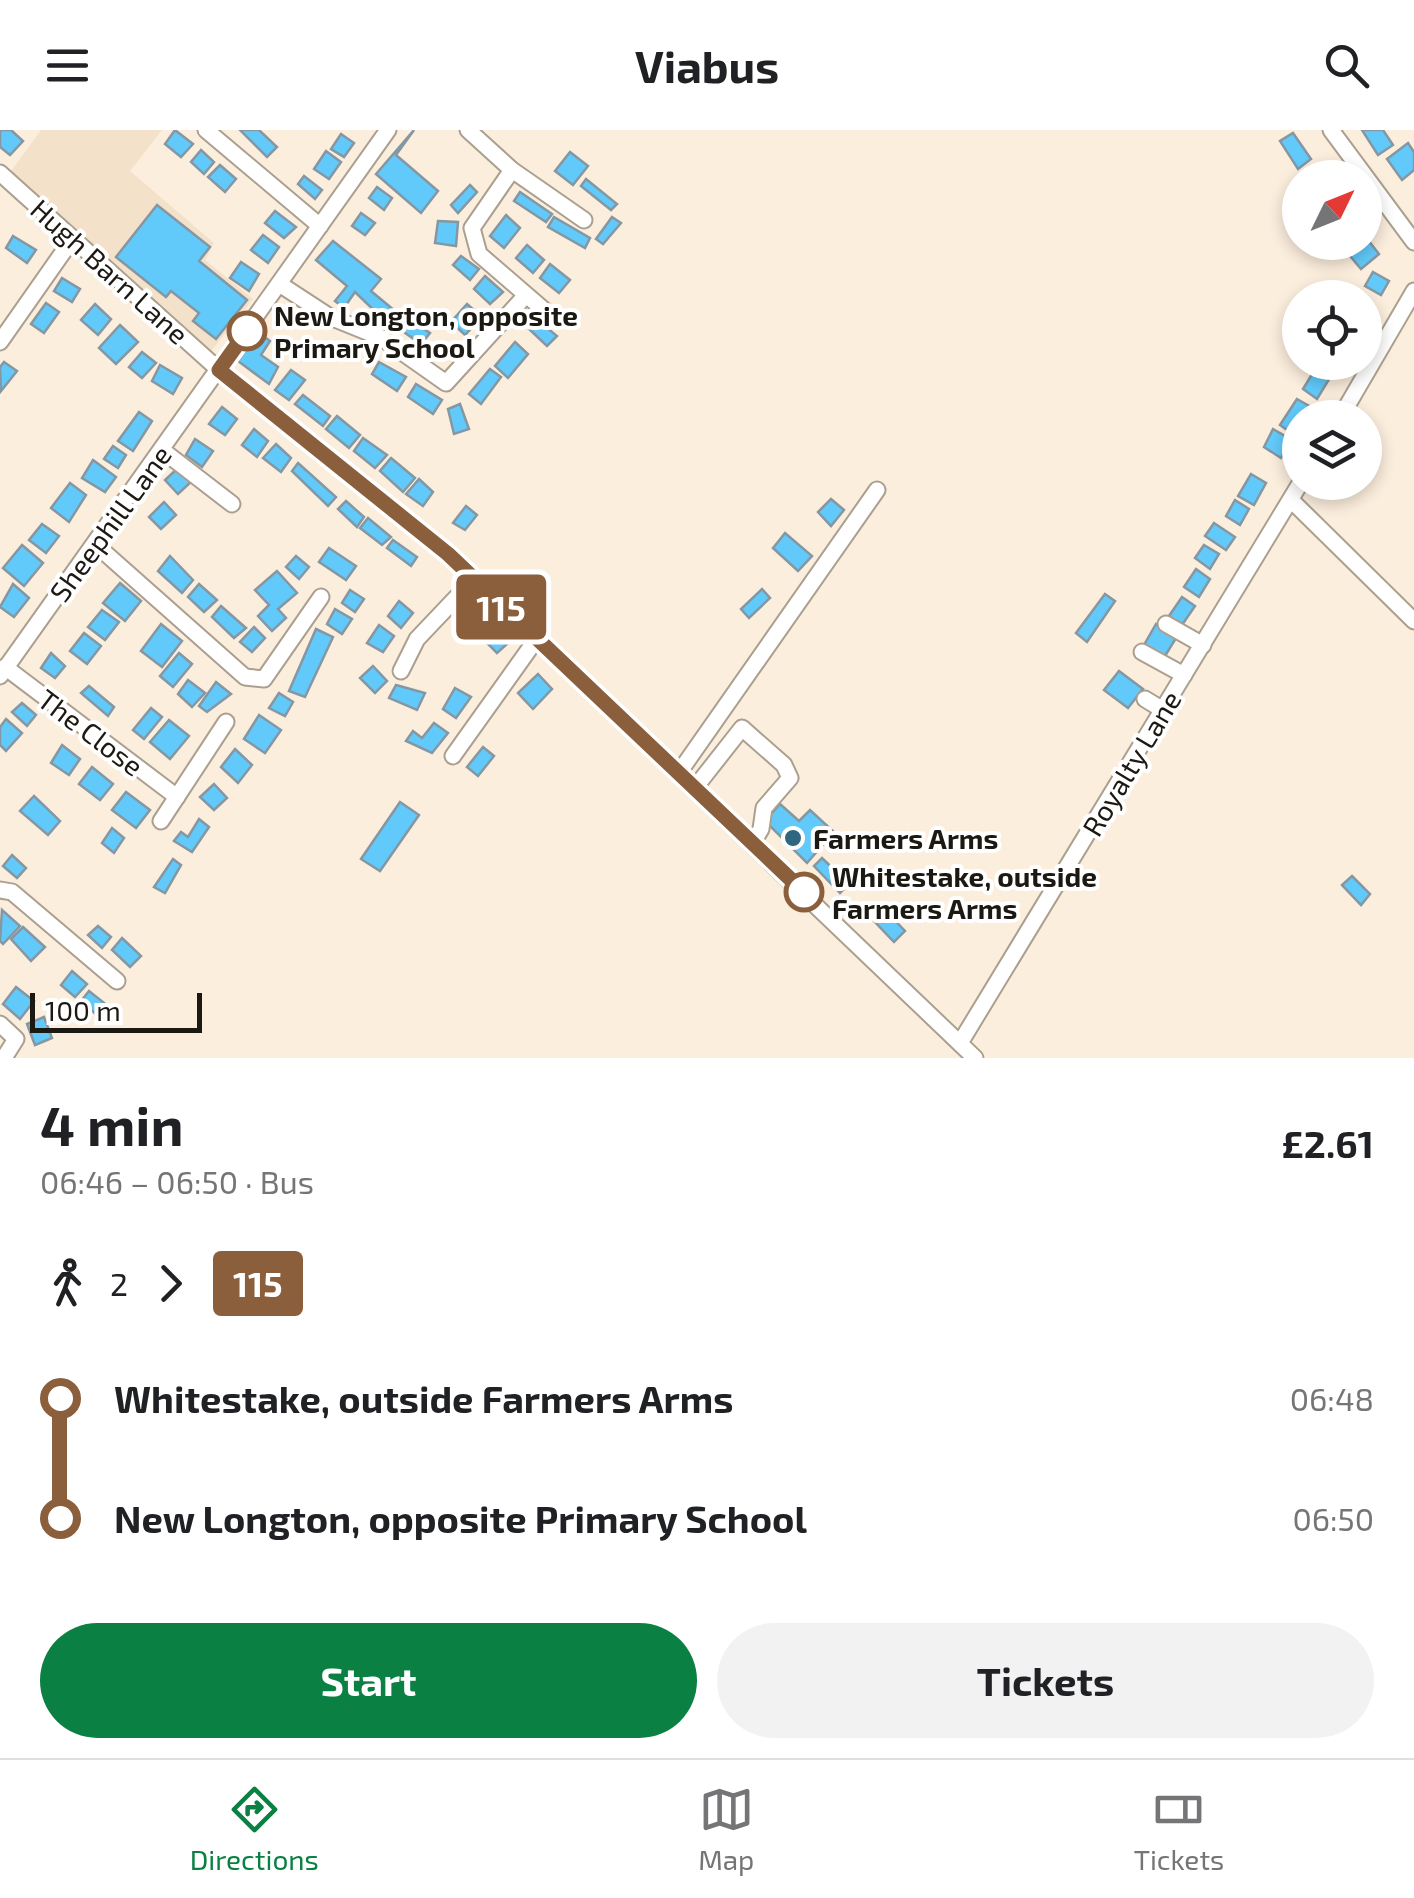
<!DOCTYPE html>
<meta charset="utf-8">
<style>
body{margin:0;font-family:"Exo 2",sans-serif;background:#f2f2f2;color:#202124;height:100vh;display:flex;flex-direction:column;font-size:38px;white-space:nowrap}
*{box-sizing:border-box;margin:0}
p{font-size:32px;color:#757577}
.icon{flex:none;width:55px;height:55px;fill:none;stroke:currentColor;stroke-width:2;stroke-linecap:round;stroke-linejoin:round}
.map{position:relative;height:928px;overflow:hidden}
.details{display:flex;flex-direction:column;background:#fff;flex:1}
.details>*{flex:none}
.badge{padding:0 20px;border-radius:8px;font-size:35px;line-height:65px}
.needle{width:65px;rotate:47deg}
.controls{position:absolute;left:1282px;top:30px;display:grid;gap:20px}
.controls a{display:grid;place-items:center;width:100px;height:100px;border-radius:50%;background:#fff;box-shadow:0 5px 15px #0003;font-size:50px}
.scale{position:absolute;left:30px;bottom:25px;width:172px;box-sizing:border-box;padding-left:10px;border:5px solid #1c1812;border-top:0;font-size:28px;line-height:35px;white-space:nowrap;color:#1c1812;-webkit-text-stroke:8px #fff;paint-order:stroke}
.map>.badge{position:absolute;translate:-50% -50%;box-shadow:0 0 0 5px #fff}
.legs{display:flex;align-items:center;gap:15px;height:110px;padding:0 40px;font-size:32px}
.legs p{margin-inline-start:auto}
.headline{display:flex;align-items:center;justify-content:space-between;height:170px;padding:0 40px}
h1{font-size:55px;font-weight:700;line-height:75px}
.primary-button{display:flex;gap:20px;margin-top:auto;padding:20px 40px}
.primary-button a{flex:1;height:115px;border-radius:60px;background:#0b8043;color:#fff;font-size:40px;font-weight:700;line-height:115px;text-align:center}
.primary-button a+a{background:#f2f2f2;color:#202124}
ul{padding:0 40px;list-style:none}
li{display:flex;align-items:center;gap:35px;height:120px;font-size:38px}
li i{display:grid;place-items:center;width:15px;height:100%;margin:0 12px;background:currentColor}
li i::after{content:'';width:25px;height:25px;margin:-12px;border:8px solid;border-radius:50%;background:#fff}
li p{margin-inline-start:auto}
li:first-child i{background:linear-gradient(#0000 50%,currentColor 0)}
li:last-child i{background:linear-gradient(currentColor 50%,#0000 0)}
header{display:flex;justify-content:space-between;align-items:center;height:130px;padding:0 40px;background:#fff;font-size:45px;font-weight:700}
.tab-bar{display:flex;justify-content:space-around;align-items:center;height:140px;border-top:2px solid #e0e0e0;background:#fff;font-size:28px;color:#757577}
.tab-bar a{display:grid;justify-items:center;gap:5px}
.tab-bar .current{color:#0b8043}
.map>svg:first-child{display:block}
</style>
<header><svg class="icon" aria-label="menu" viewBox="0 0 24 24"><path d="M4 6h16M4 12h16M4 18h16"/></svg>Viabus<svg class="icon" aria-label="search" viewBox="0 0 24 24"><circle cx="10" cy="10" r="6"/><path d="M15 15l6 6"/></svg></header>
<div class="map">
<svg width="1414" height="928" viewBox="0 0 1414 928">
<rect width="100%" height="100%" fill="#fceedd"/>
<polygon fill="#f3e1c9" points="41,0 162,0 130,41 214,113 205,130 253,169 211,221 11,41"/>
<g fill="#62cafb" stroke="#8497a2" stroke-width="2.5">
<polygon points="0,0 11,0 23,11 10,25 0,17"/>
<polygon points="175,0 193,14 181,27 165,14"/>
<polygon points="240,0 259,0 277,17 267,27"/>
<polygon points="414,0 396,25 438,61 421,83 376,44"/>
<polygon points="1362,0 1383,0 1393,15 1378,25"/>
<polygon points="1293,3 1311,29 1298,39 1280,11"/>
<polygon points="341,4 354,13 344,27 331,19"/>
<polygon points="1408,13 1414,22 1414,40 1402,50 1387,29"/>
<polygon points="201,20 214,32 204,44 191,32"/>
<polygon points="326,21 341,32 329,49 314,39"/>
<polygon points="570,22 588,36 573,55 555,41"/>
<polygon points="220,35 236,49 225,62 208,47"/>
<polygon points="304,46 322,60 315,69 298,54"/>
<polygon points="586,49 617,74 611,80 581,56"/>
<polygon points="470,55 477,62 458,83 451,75"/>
<polygon points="377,57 392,68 384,80 369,68"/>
<polygon points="520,62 552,84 546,92 514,71"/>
<polygon points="157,75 210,117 199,131 247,170 216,209 193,191 199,183 171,161 166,167 116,127"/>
<polygon points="275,81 296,97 284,108 265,93"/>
<polygon points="361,83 375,93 365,105 352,96"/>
<polygon points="506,85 520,98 504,118 490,106"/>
<polygon points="554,87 590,108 585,118 548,97"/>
<polygon points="612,87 621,93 603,114 596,109"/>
<polygon points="438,91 458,92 456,116 435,113"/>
<polygon points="263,105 279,117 268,133 251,120"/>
<polygon points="13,106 36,120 27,133 6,118"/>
<polygon points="1365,106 1379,124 1361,139 1345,120 1355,112 1365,112"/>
<polygon points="333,111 381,149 371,161 395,181 386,192 355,162 344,178 335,171 347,156 316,130"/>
<polygon points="527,115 544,130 533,143 516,128"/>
<polygon points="461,126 479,139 470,150 453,135"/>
<polygon points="241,132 259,144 249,161 230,148"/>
<polygon points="550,134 570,150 559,163 540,148"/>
<polygon points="1373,142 1389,151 1381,165 1365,156"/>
<polygon points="485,146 503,162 490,174 474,159"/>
<polygon points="62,148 80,159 72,172 54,161"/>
<polygon points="46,173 59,182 44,203 31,194"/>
<polygon points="95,174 111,189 98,205 81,190"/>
<polygon points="467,174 482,187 465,205 451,192"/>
<polygon points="402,184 430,203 421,214 395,196"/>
<polygon points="535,188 557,206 547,216 528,198"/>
<polygon points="120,195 138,212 116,234 99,218"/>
<polygon points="258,202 270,211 261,225 278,237 269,254 238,231"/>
<polygon points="515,212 528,224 508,248 495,236"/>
<polygon points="142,222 156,233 142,248 129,237"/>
<polygon points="4,232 17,241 1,261 0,237"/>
<polygon points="379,232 406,247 397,261 372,244"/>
<polygon points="160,235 182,248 173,264 152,251"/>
<polygon points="1317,236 1331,246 1317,269 1303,259"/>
<polygon points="490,239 501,247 481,274 469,264"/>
<polygon points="291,240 305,250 289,270 275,260"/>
<polygon points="416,254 442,270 433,284 408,267"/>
<polygon points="303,265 330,286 323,296 295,274"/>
<polygon points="1297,269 1311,277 1300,288 1294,305 1280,295"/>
<polygon points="460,274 469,299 454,304 448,279"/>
<polygon points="222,277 237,289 225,305 209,294"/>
<polygon points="139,282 152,291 133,321 118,311"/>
<polygon points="337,286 360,305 349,318 326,299"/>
<polygon points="254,299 268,311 257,327 242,315"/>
<polygon points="1273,299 1292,310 1281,328 1264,317"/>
<polygon points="363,308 387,325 375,338 354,321"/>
<polygon points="195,309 213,321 202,337 186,325"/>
<polygon points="276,314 291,328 281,342 263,328"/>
<polygon points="113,316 126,325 118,338 104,329"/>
<polygon points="391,328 415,348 403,362 380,341"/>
<polygon points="93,330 116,347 105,362 82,348"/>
<polygon points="298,333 336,367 328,376 292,341"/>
<polygon points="179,337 193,350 178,364 165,350"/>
<polygon points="1251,344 1266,353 1254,375 1238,366"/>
<polygon points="419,349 433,362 423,376 406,364"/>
<polygon points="70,353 86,365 69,392 51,378"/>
<polygon points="831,369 844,380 831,396 818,382"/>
<polygon points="1235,370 1249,379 1240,395 1226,386"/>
<polygon points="346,371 364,387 357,397 338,379"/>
<polygon points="164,372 176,385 161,399 149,387"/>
<polygon points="466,376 477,385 465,400 453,393"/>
<polygon points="368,388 391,407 382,415 360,398"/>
<polygon points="1214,393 1235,407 1226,420 1205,406"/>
<polygon points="42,394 59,406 46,423 29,410"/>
<polygon points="785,403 812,426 798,441 773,418"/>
<polygon points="393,410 417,427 411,436 387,418"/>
<polygon points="22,415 43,433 24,456 3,438"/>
<polygon points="1204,415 1219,424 1210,439 1195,428"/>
<polygon points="329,418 356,436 346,450 319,432"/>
<polygon points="170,426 193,450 182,463 158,441"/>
<polygon points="296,426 309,437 299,449 286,437"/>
<polygon points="1196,439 1210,449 1199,467 1184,457"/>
<polygon points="277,441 297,463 278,479 286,488 272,501 258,486 269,475 255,460"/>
<polygon points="120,453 141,471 125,491 103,473"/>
<polygon points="13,454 29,468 14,487 0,477"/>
<polygon points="199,454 217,470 204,482 188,467"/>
<polygon points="762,459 770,468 749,488 741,479"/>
<polygon points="350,460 364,469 355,482 342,473"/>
<polygon points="1105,464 1115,471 1087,512 1076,503"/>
<polygon points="1182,467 1195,476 1182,495 1169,486"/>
<polygon points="399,471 413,483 401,498 388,486"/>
<polygon points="221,476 246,498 234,508 212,487"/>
<polygon points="335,479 352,489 342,504 327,494"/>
<polygon points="471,479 484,492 471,504 459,492"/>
<polygon points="102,480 119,492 105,510 88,497"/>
<polygon points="161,494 182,511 162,537 141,521"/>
<polygon points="1156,494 1176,508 1165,526 1144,515"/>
<polygon points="379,495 394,506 383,522 367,513"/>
<polygon points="254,497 265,508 252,522 240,512"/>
<polygon points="316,499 333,507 305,567 289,561"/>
<polygon points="492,499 507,514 497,523 483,509"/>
<polygon points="84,503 101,516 87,534 70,521"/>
<polygon points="51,523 65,536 55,548 41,538"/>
<polygon points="179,523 192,534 173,557 160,546"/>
<polygon points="373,536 387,551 375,563 360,548"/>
<polygon points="1119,541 1143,559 1128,578 1104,560"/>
<polygon points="538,544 552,559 533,579 518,563"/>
<polygon points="188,550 205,563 192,577 178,564"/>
<polygon points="216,552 231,564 207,582 199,576"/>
<polygon points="396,555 425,563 417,580 389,568"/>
<polygon points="89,556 114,577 108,586 81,563"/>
<polygon points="455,558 471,567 456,588 443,579"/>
<polygon points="279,563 293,572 285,586 269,578"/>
<polygon points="22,573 36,585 27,596 12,582"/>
<polygon points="151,578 162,587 144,609 133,600"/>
<polygon points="259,585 281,600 265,623 244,609"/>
<polygon points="6,589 22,603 6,621 0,615 0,597"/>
<polygon points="169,590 189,606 170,629 150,612"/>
<polygon points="434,593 448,603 432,623 406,611 413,601 422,608"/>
<polygon points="62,615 80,629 69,645 51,633"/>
<polygon points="483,617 494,626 478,646 467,637"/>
<polygon points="235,619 252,635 238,653 221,637"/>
<polygon points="92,637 113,654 100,670 79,654"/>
<polygon points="214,654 227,668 214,680 200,667"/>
<polygon points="126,662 150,680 136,698 112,680"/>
<polygon points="34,666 60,691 48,705 20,681"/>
<polygon points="400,672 419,685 380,741 361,729"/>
<polygon points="780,674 799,691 810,680 834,702 807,733 765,691"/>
<polygon points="199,689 209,697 192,722 174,711 181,702 188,707"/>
<polygon points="112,698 124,708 114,723 102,713"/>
<polygon points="12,725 26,738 17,748 3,736"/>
<polygon points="822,728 849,754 840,763 814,736"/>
<polygon points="173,729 181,735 165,763 154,757"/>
<polygon points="1352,746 1370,764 1361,775 1342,755"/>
<polygon points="2,780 20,796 3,814 0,811"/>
<polygon points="885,780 905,801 894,812 874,791"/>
<polygon points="98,796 111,807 102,818 88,805"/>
<polygon points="23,797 45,817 31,831 11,809"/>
<polygon points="122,808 141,826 130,837 112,820"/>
<polygon points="72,841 87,854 75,867 61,855"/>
<polygon points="16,857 34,871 20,889 3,874"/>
<polygon points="89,861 108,876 98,886 81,871"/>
<polygon points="44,887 52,908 35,915 27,894"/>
</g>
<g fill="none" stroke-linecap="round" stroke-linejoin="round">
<g stroke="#ab9f8f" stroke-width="19">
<g id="minor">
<polyline points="206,0 320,96"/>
<polyline points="468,0 512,40 584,90"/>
<polyline points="1331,0 1414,112"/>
<polyline points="512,40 472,98 479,124 552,187"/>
<polyline points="0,43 219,240 448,424 975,928"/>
<polyline points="281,155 330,187 382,208 446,253 526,165"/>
<polyline points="0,212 73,108"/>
<polyline points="1340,288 1414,161"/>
<polyline points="162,320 232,374"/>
<polyline points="1291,370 1414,491"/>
<polyline points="95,414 245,547 264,549 321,467"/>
<polyline points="1166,494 1203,515"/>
<polyline points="1142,522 1184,545"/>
<polyline points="5,537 177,667"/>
<polyline points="401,541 417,509 474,449"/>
<polyline points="0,546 388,0"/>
<polyline points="1145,569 1163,580"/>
<polyline points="453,626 535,511"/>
<polyline points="678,644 877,360"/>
<polyline points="694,659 742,598 784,635 790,648 764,678 761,699 752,714"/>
<polyline points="161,691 226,592"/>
<polyline points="0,760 12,762 117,851"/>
<polyline points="0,894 16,909 4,928"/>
<polyline points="960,913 1301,352"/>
</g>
</g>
<use href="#minor" stroke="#fff" stroke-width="15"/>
</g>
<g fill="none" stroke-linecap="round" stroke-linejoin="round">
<g stroke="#fff" stroke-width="22">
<polyline id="line-1" points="247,201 219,240 448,424 804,762"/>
</g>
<use href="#line-1" stroke="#8b5e3c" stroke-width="15"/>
</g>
<g fill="#fff" stroke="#8b5e3c" stroke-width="5">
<circle cx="247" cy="201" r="18"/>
<circle cx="804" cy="762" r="18"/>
</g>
<circle fill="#2f6781" stroke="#fff" stroke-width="4" cx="793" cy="708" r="10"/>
<g text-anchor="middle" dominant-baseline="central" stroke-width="8" stroke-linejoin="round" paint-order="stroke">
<g font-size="28" fill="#1c1812" stroke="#fff">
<text transform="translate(110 141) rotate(42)">Hugh Barn Lane</text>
<text transform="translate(110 393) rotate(-54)">Sheephill Lane</text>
<text transform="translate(91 602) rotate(37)">The Close</text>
<text transform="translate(1131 633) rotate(-59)">Royalty Lane</text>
</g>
<g font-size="28" font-weight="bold" fill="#1c1812" stroke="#fff" text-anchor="start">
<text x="274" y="185">New Longton, opposite<tspan x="274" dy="32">Primary School</tspan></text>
<text x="832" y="746">Whitestake, outside<tspan x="832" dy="32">Farmers Arms</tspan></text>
</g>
<g font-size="28" font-weight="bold" fill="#1c1812" stroke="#fff" text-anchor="start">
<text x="813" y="708">Farmers Arms</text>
</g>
</g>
</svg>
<div class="controls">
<a><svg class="needle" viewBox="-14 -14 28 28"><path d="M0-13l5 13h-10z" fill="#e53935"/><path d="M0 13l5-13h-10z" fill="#757577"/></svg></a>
<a><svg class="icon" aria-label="locate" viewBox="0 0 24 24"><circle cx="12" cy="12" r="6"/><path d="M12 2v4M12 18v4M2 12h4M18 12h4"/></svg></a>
<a><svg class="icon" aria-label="layers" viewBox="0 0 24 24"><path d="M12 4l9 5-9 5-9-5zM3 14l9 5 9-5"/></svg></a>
</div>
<div class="scale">100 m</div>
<b class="badge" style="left:501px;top:477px;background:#8b5e3c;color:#fff">115</b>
</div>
<section class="details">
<div class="headline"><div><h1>4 min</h1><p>06:46 – 06:50 · Bus</p></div><b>£2.61</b></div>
<div class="legs"><svg class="icon" aria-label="walk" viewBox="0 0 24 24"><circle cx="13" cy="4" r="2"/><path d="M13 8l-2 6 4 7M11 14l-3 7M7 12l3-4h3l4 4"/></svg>2<svg class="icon" aria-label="forward" viewBox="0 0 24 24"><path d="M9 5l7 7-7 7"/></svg><b class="badge" style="background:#8b5e3c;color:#fff">115</b></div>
<ul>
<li><i style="color:#8b5e3c"></i><b>Whitestake, outside Farmers Arms</b><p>06:48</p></li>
<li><i style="color:#8b5e3c"></i><b>New Longton, opposite Primary School</b><p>06:50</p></li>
</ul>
<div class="primary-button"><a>Start</a><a>Tickets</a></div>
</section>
<nav class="tab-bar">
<a class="current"><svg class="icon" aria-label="directions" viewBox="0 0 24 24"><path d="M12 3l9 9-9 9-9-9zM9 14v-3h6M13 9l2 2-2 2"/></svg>Directions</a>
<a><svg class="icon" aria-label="map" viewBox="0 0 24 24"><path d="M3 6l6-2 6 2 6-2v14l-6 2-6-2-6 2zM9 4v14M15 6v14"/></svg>Map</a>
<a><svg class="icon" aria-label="tickets" viewBox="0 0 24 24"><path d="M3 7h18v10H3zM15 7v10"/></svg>Tickets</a>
</nav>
